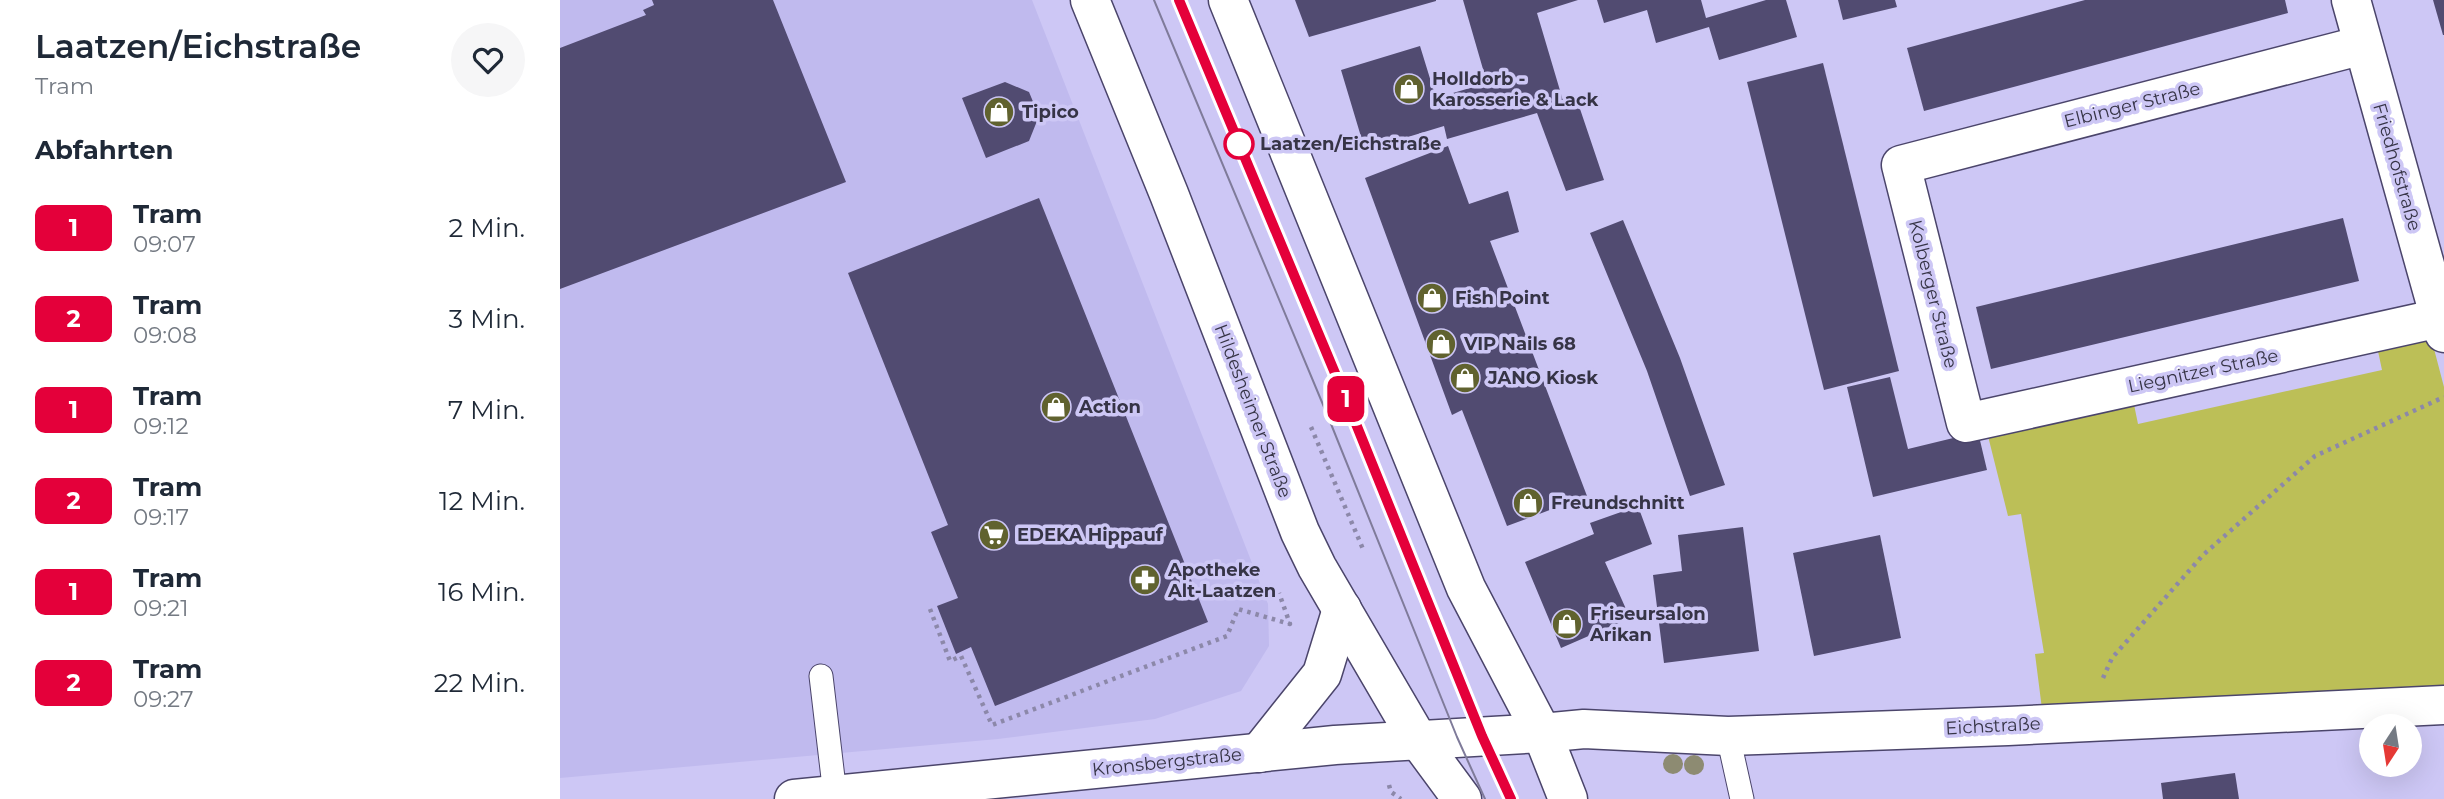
<!DOCTYPE html>
<html lang="de">
<meta charset="utf-8">
<style>
body{margin:0;font-family:Montserrat,sans-serif;background:#f6f6f7;color:#1f2937;height:100vh;display:flex;flex-direction:column;font-size:26px;white-space:nowrap}
*{box-sizing:border-box;margin:0}
p{font-size:23px;color:#747a83}
.icon{flex:none;width:38px;height:38px;fill:none;stroke:currentColor;stroke-width:2;stroke-linecap:round;stroke-linejoin:round}
.map{position:relative;flex:1;overflow:hidden}
.details{display:flex;flex-direction:column;background:#fff;width:560px}
.details>*{flex:none}
.badge{padding:0 14px;border-radius:10px;font-size:24px;line-height:46px}
.needle{width:46px;rotate:192deg}
.fabs{position:absolute;left:1799px;top:714px;display:grid;gap:14px}
.fabs a{display:grid;place-items:center;width:63px;height:63px;border-radius:50%;background:#fff;box-shadow:0 7px 28px #0002;font-size:35px}
.map>.badge{position:absolute;translate:-50% -50%;box-shadow:0 0 0 4px #fff}
h2{padding:0 35px;font-size:26px;line-height:63px}
.round{display:grid;place-items:center;flex:none;width:74px;height:74px;border-radius:37px;background:#f6f6f7}
.head{display:flex;align-items:center;justify-content:space-between;height:119px;padding:0 35px}
h1{font-size:33px;font-weight:600;line-height:52px}
ul{padding:0;list-style:none}
li{display:flex;align-items:center;gap:21px;height:91px;padding:0 35px}
li div{flex:1}
li b{display:block;font-size:26px}
li em{font-style:normal}
li .badge{min-width:77px;font-weight:700;text-align:center}
main{display:flex;flex:1;min-height:0}
.map>svg:first-child{display:block}
</style>
<main>
<section class="details">
<div class="head"><div><h1>Laatzen/Eichstraße</h1><p>Tram</p></div><a class="round"><svg class="icon" aria-label="heart" viewBox="0 0 24 24"><path d="M12 20l-8-8c-3-5 5-10 8-4 3-6 11-1 8 4z"/></svg></a></div>
<h2>Abfahrten</h2>
<ul>
<li><span class="badge" style="background:#e4003a;color:#fff">1</span><div><b>Tram</b><p>09:07</p></div><em>2 Min.</em></li>
<li><span class="badge" style="background:#e4003a;color:#fff">2</span><div><b>Tram</b><p>09:08</p></div><em>3 Min.</em></li>
<li><span class="badge" style="background:#e4003a;color:#fff">1</span><div><b>Tram</b><p>09:12</p></div><em>7 Min.</em></li>
<li><span class="badge" style="background:#e4003a;color:#fff">2</span><div><b>Tram</b><p>09:17</p></div><em>12 Min.</em></li>
<li><span class="badge" style="background:#e4003a;color:#fff">1</span><div><b>Tram</b><p>09:21</p></div><em>16 Min.</em></li>
<li><span class="badge" style="background:#e4003a;color:#fff">2</span><div><b>Tram</b><p>09:27</p></div><em>22 Min.</em></li>
</ul>
</section>
<div class="map">
<svg width="1884" height="799" viewBox="0 0 1884 799">
<rect width="100%" height="100%" fill="#cdc7f5"/>
<polygon fill="#c0baee" points="0,0 472,0 708,604 709,646 681,691 595,719 438,739 0,778"/>
<polygon fill="#bcbf57" points="1868,326 1884,387 1884,695 1482,709 1475,654 1484,653 1461,514 1448,516 1424,420 1571,390 1578,424 1822,370 1815,337"/>
<g fill="#514b71">
<polygon points="92,0 213,0 286,182 0,289 0,48 86,15 83,10 94,5"/>
<polygon points="735,0 876,0 876,1 749,37"/>
<polygon points="903,0 1018,0 977,13 1004,104 1017,100 1044,180 1006,191 977,113 887,139 884,126 805,150 781,70 860,46 876,98 927,83"/>
<polygon points="1037,0 1141,0 1146,18 1206,0 1226,0 1237,37 1159,60 1149,27 1096,43 1087,10 1044,23"/>
<polygon points="1278,0 1335,0 1337,7 1283,20"/>
<polygon points="1525,0 1725,0 1728,13 1364,111 1347,48"/>
<polygon points="1873,0 1884,0 1884,35 1883,35"/>
<polygon points="1263,63 1339,371 1264,390 1187,82"/>
<polygon points="445,82 469,92 479,116 469,141 426,158 402,98"/>
<polygon points="888,146 909,204 948,191 959,232 930,241 1027,496 947,526 902,410 892,415 805,178"/>
<polygon points="479,198 648,622 435,706 411,647 396,654 377,606 398,598 371,532 388,525 288,273"/>
<polygon points="1783,218 1799,281 1431,369 1416,307"/>
<polygon points="1063,220 1120,358 1165,485 1130,496 1087,371 1030,233"/>
<polygon points="1330,377 1348,449 1418,432 1427,470 1313,497 1287,387"/>
<polygon points="1078,506 1092,544 1045,562 1070,618 1001,648 965,562 1034,534 1030,523"/>
<polygon points="1183,527 1199,651 1104,663 1093,575 1122,571 1118,535"/>
<polygon points="1320,535 1341,638 1254,656 1233,553"/>
<polygon points="1675,773 1679,799 1603,799 1601,783"/>
</g>
<g fill="none" stroke-linecap="round" stroke-linejoin="round">
<g stroke="#4b456b" stroke-width="25">
<g id="lane">
<polyline points="261,676 275,795"/>
<polyline points="1168,736 1182,799"/>
</g>
</g>
<g stroke="#4b456b" stroke-width="41">
<g id="street">
<polyline points="1791,0 1884,333"/>
<polyline points="1803,45 1341,165 1406,423 1880,318"/>
<polyline points="982,733 1024,729 1168,736 1448,726 1884,705"/>
</g>
</g>
<g stroke="#4b456b" stroke-width="41">
<g id="secondary">
<polyline points="530,0 609,194 740,532 757,567 857,738 902,799"/>
<polyline points="668,0 906,588 982,733 1008,799"/>
<polyline points="699,753 762,674 782,609"/>
<polyline points="234,799 775,745 982,733"/>
</g>
</g>
<g stroke="#8c88a9" stroke-width="4.5" stroke-dasharray="3.5 5" stroke-linecap="butt">
<polyline points="751,427 803,549"/>
<polyline points="370,609 390,661 401,656 432,725 667,636 678,609 730,624 719,593"/>
<polyline points="1543,678 1552,658 1643,555 1755,456 1884,397"/>
<polyline points="829,785 831,792 841,799"/>
</g>
<use href="#lane" stroke="#fff" stroke-width="23"/>
<use href="#street" stroke="#fff" stroke-width="38"/>
<use href="#secondary" stroke="#fff" stroke-width="38"/>
<g stroke="#7f7b9a" stroke-width="2">
<polyline points="594,0 769,419 897,737 925,799"/>
<polyline points="619,0 790,409 922,735 951,799"/>
</g>
</g>
<g fill="#8d8b72">
<circle cx="1113" cy="764" r="10"/>
<circle cx="1134" cy="765" r="10"/>
</g>
<g fill="none" stroke-linecap="round" stroke-linejoin="round">
<g stroke="#fff" stroke-width="16">
<polyline id="line" points="619,0 790,409 922,736 951,799"/>
</g>
<use href="#line" stroke="#e4003a" stroke-width="10"/>
</g>
<defs>
<g id="shop-disc" transform="scale(1.575)"><circle r="9.5" fill="#60622f" stroke="#cdc7f5"/><path d="M-5-2.5h2.3a2.7 3.5 0 0 1 5.4 0H5L5.5 6h-11ZM-1.5-2.5h3a1.5 2.3 0 0 0-3 0Z" fill="#fff"/></g>
<g id="supermarket-disc" transform="scale(1.575)"><circle r="9.5" fill="#60622f" stroke="#cdc7f5"/><path d="M-6-5.5h2.5l.6 2H6L4.5 2H-2.5L-4.4-4H-6ZM-1.5 3.2a1.3 1.3 0 1 0 .1 0ZM3 3.2a1.3 1.3 0 1 0 .1 0Z" fill="#fff"/></g>
<g id="pharmacy-disc" transform="scale(1.575)"><circle r="9.5" fill="#60622f" stroke="#cdc7f5"/><path d="M-2-6h4v4h4v4h-4v4h-4v-4h-4v-4h4Z" fill="#fff"/></g>
</defs>
<g fill-rule="evenodd">
<use href="#shop-disc" x="849" y="89"/>
<use href="#shop-disc" x="439" y="112"/>
<use href="#shop-disc" x="872" y="298"/>
<use href="#shop-disc" x="881" y="344"/>
<use href="#shop-disc" x="905" y="378"/>
<use href="#shop-disc" x="496" y="407"/>
<use href="#shop-disc" x="968" y="503"/>
<use href="#supermarket-disc" x="434" y="535"/>
<use href="#pharmacy-disc" x="585" y="580"/>
<use href="#shop-disc" x="1007" y="624"/>
</g>
<circle fill="#fff" stroke="#e4003a" stroke-width="3.5" cx="679" cy="144" r="14"/>
<g text-anchor="middle" dominant-baseline="central" stroke-width="7" stroke-linejoin="round" paint-order="stroke">
<g font-size="18" font-weight="bold" fill="#363446" stroke="#cdc7f5" text-anchor="start">
<text x="872" y="79">Holldorb -<tspan x="872" dy="21">Karosserie &amp; Lack</tspan></text>
<text x="462" y="112">Tipico</text>
<text x="895" y="298">Fish Point</text>
<text x="904" y="344">VIP Nails 68</text>
<text x="928" y="378">JANO Kiosk</text>
<text x="519" y="407">Action</text>
<text x="991" y="503">Freundschnitt</text>
<text x="457" y="535">EDEKA Hippauf</text>
<text x="608" y="570">Apotheke<tspan x="608" dy="21">Alt-Laatzen</tspan></text>
<text x="1030" y="614">Friseursalon<tspan x="1030" dy="21">Arikan</tspan></text>
</g>
<g font-size="18" fill="#363446" stroke="#cdc7f5">
<text transform="translate(1572 105) rotate(-14)">Elbinger Straße</text>
<text transform="translate(1837 167) rotate(74)">Friedhofstraße</text>
<text transform="translate(1373 294) rotate(76)">Kolberger Straße</text>
<text transform="translate(1643 371) rotate(-12)">Liegnitzer Straße</text>
<text transform="translate(693 411) rotate(69)">Hildesheimer Straße</text>
<text transform="translate(1433 726) rotate(-3)">Eichstraße</text>
<text transform="translate(607 762) rotate(-6)">Kronsbergstraße</text>
</g>
<g font-size="18" font-weight="bold" fill="#363446" stroke="#cdc7f5" text-anchor="start">
<text x="700" y="144">Laatzen/Eichstraße</text>
</g>
</g>
</svg>
<div class="fabs">
<a><svg class="needle" viewBox="-14 -14 28 28"><path d="M0-13l5 13h-10z" fill="#e53935"/><path d="M0 13l5-13h-10z" fill="#747a83"/></svg></a>
</div>
<b class="badge" style="left:786px;top:399px;background:#e4003a;color:#fff">1</b>
</div>
</main>
